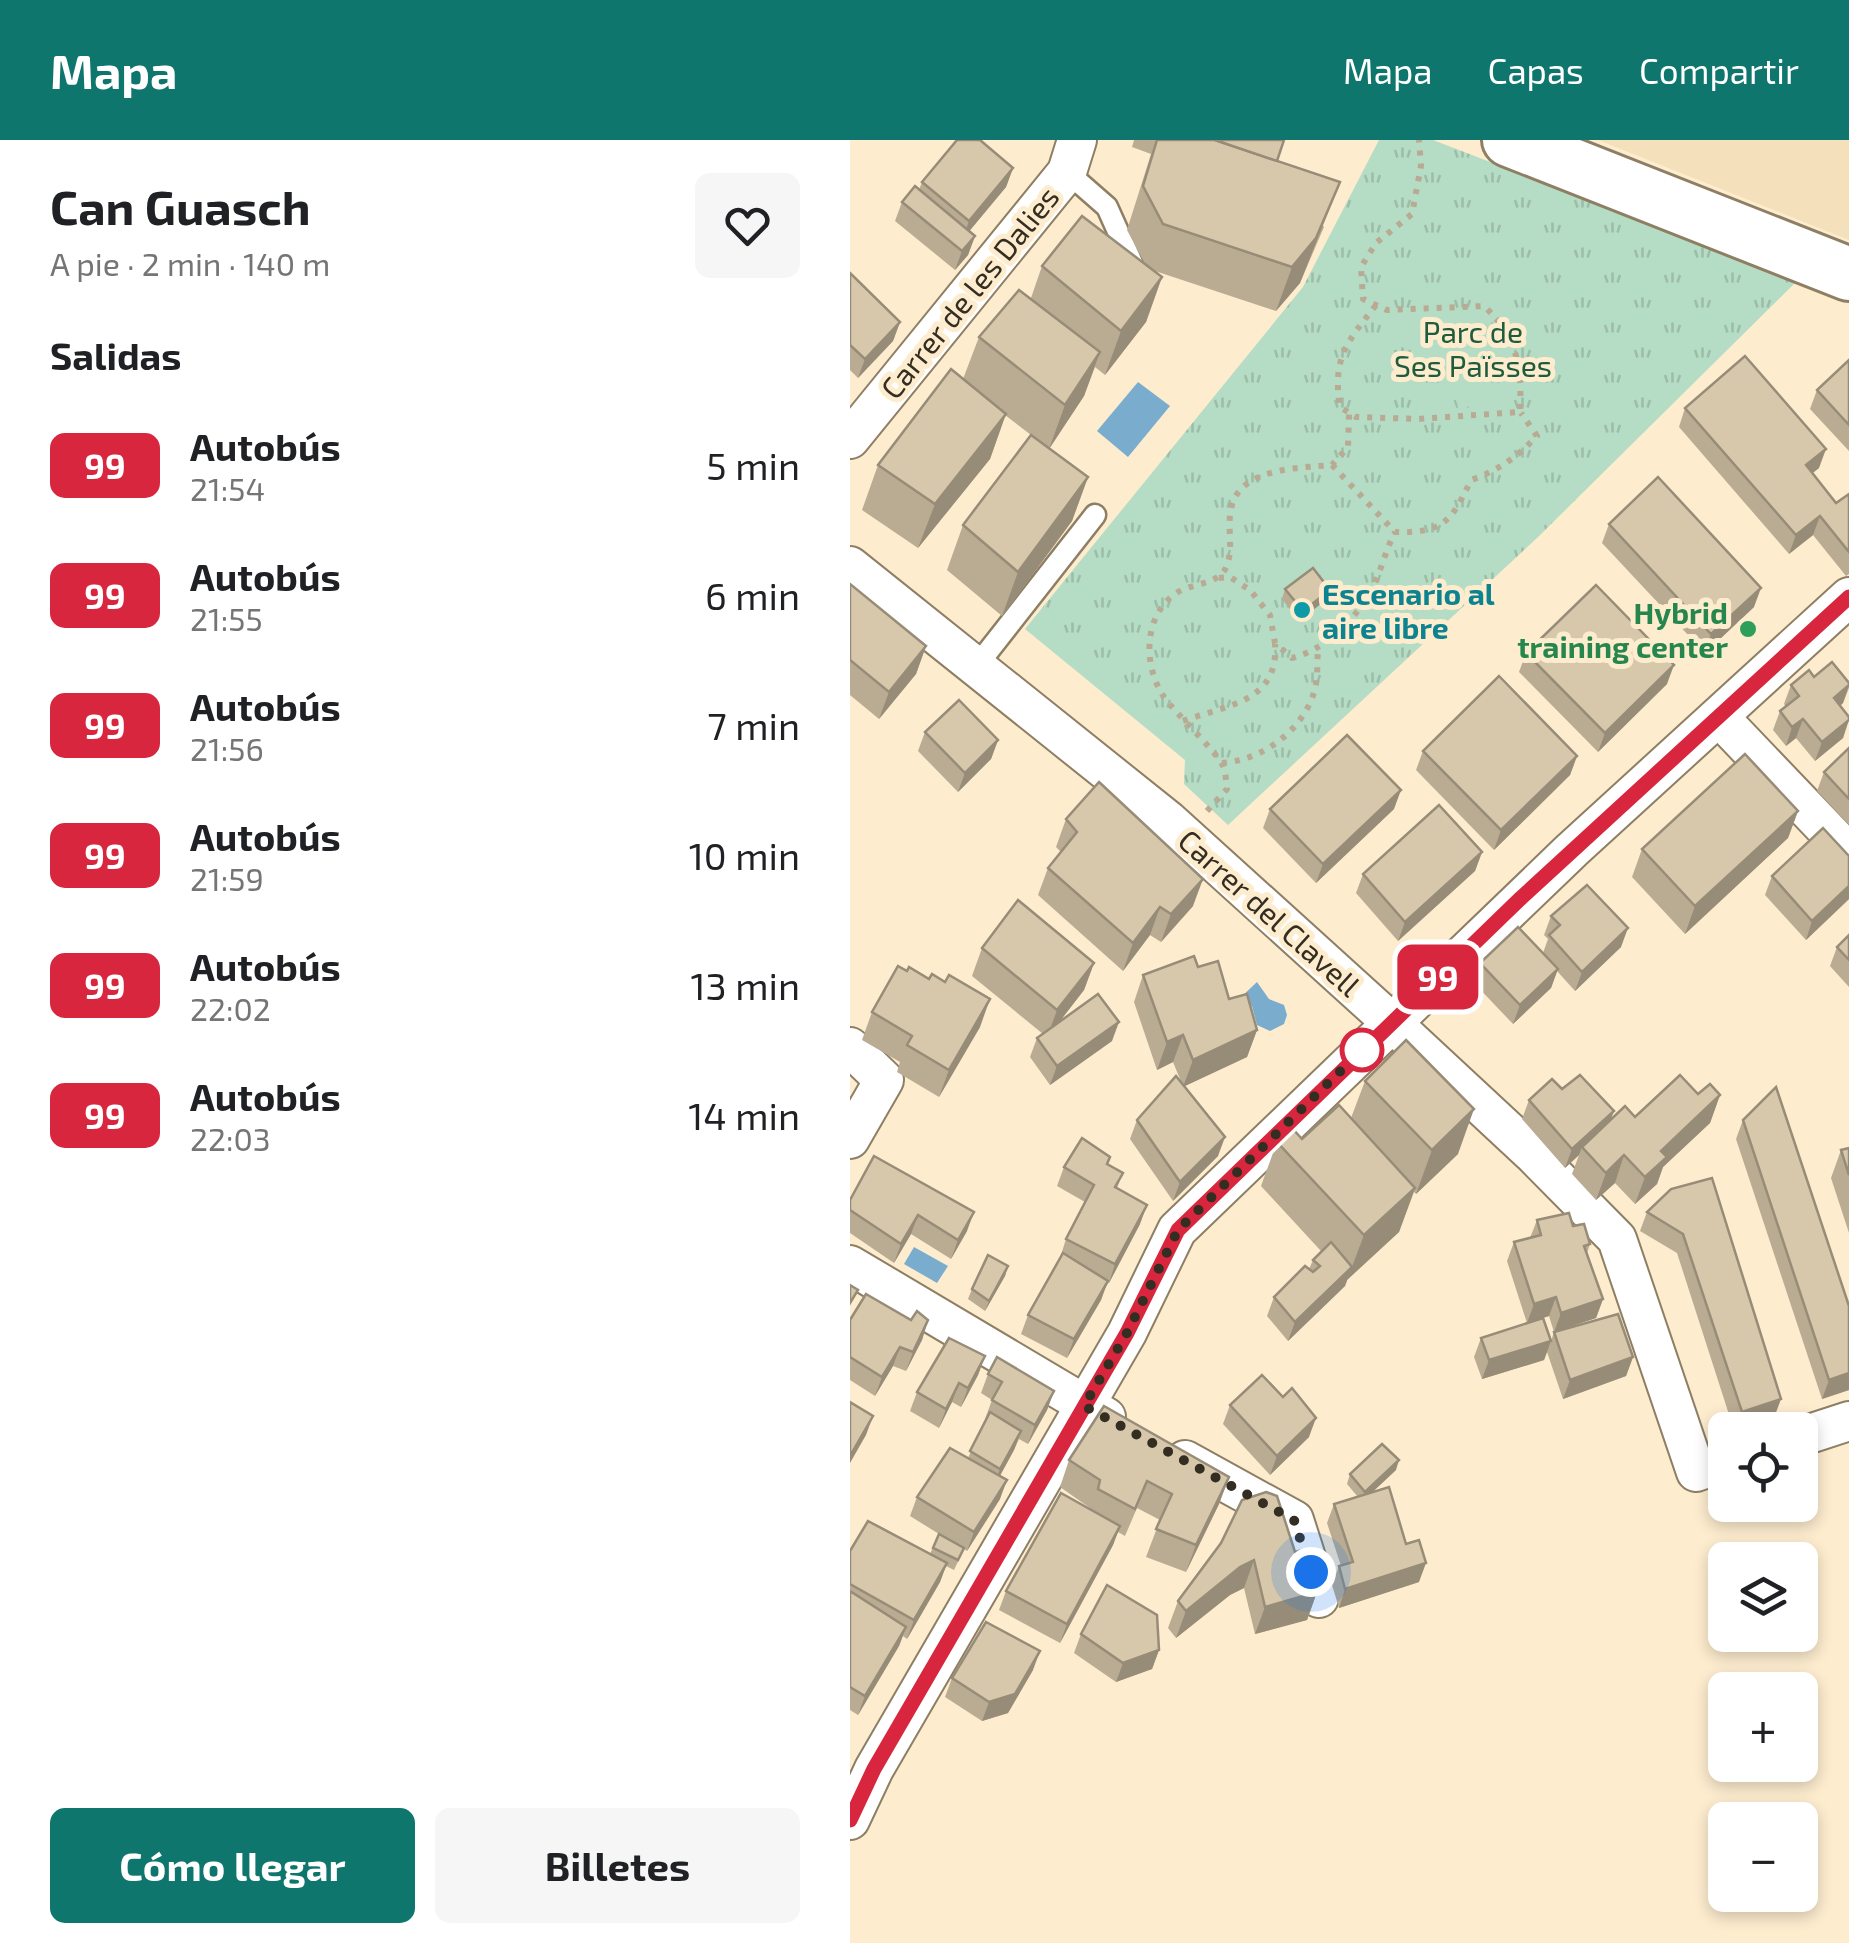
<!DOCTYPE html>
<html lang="es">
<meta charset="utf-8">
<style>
body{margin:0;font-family:"Exo 2",sans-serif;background:#f6f6f6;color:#202124;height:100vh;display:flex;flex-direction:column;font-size:38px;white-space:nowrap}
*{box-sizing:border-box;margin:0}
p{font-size:32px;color:#757577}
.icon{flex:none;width:55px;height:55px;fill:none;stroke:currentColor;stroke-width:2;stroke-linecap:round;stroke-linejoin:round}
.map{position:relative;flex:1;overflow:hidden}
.side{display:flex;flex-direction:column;background:#fff;width:850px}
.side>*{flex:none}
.badge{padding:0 20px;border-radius:15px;font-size:35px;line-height:65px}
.buttons{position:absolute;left:858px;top:1272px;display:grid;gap:20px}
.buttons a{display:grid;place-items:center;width:110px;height:110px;border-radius:15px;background:#fff;box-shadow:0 5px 15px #0003;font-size:50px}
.you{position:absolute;width:50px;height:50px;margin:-25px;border:8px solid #fff;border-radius:50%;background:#1a73e8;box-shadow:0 0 0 15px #1a73e833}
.map>.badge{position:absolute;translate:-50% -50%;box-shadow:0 0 0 5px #fff}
h2{padding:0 50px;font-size:38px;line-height:90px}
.round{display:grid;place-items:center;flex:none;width:105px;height:105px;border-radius:15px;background:#f6f6f6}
.overview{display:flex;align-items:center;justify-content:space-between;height:170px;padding:0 50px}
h1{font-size:48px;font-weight:700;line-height:75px}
.primary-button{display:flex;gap:20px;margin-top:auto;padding:20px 50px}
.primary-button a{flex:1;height:115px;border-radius:15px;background:#0f766e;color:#fff;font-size:40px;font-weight:700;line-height:115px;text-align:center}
.primary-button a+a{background:#f6f6f6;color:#202124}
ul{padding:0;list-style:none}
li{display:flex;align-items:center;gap:30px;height:130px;padding:0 50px}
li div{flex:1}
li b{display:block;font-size:38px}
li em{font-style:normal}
li .badge{min-width:110px;font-weight:700;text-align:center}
header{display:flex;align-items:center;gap:60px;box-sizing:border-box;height:140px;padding:0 50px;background:#0f766e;color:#fff}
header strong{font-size:48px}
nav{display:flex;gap:55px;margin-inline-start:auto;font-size:35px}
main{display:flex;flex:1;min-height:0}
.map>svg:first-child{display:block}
</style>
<header>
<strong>Mapa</strong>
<nav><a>Mapa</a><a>Capas</a><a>Compartir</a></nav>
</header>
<main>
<section class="side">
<div class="overview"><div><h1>Can Guasch</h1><p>A pie · 2 min · 140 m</p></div><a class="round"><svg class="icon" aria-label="heart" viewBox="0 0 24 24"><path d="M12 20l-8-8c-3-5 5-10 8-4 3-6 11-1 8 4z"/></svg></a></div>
<h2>Salidas</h2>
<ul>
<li><span class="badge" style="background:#d7263d;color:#fff">99</span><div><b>Autobús</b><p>21:54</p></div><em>5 min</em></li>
<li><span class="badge" style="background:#d7263d;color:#fff">99</span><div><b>Autobús</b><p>21:55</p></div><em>6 min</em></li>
<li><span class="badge" style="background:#d7263d;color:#fff">99</span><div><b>Autobús</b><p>21:56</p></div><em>7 min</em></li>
<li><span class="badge" style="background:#d7263d;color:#fff">99</span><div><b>Autobús</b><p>21:59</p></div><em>10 min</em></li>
<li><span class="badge" style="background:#d7263d;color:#fff">99</span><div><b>Autobús</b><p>22:02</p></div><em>13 min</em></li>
<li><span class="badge" style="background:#d7263d;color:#fff">99</span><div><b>Autobús</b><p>22:03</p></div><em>14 min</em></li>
</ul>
<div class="primary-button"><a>Cómo llegar</a><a>Billetes</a></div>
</section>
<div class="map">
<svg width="999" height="1803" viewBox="0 0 999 1803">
<defs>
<pattern id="park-tufts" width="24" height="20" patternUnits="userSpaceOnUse" patternTransform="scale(2.5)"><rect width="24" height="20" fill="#b5dcc4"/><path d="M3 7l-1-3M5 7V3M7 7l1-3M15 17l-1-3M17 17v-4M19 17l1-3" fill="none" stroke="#9cbda8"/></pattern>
</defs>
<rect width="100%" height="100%" fill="#fdecce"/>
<polygon fill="#f4e0bb" points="748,0 999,0 999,100"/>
<polygon fill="url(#park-tufts)" points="529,0 583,0 948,140 688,397 378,685 334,644 335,620 175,489 453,147"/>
<polygon fill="#b5dcc4" points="625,195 646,257 609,270 589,207"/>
<g fill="#7aacce">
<polygon points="288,242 320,266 278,317 247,291"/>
<polygon points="407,842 419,859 434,865 437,875 434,884 420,891 407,885 402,866 389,859"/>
<polygon points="64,1107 98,1126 87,1143 54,1124"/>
</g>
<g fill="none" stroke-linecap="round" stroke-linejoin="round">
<g stroke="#8e7f64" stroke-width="25">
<g id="service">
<polyline points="217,32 257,67 283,125"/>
<polyline points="125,528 245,375"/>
</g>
</g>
<g stroke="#8e7f64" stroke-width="42">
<g id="minor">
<polyline points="0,299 217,32 227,0"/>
<polyline points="0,426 319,681 541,882 682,1013 767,1099 846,1332 875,1322"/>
<polyline points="869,577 999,713"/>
<polyline points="0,907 34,940 0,999"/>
<polyline points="0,1125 256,1277"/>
<polyline points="950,1297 999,1281"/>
<polyline points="335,1320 444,1380 469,1458"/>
<polyline points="0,1680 24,1629 277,1193 327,1090 722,710 999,457"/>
</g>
</g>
<g stroke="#8e7f64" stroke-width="58">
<polyline id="secondary" points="659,0 999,134"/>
</g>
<g stroke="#b8aa93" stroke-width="6" stroke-dasharray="5 8" stroke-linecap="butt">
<path d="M526,165C497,202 482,218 490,267L506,277L568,279L670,272C672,227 668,198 634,166L537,170L513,159L511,127L526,103L562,74L571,26L569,0"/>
<path d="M482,325L545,392C594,393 601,382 621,340C649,330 667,317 687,296L671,273"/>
<path d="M369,438L380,437L400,450L420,475L425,503L442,518C476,509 503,482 520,452C531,433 535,411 545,392"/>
<path d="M333,581C376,565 429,563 425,504"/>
<path d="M372,623C413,620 454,590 465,549C468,537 467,522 468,509"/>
<path d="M357,671L377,649C376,642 376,633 373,626C368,613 326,574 314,557C293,526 293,477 325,454C341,442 370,446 377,425C384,407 376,384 382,365C393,327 451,328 482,325L498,307L499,274"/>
</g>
<use href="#service" stroke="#fff" stroke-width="20"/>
<use href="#minor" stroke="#fff" stroke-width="38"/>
<use href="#secondary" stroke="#fff" stroke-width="52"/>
</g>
<g fill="#baac93">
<polygon points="284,0 434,0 427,21 474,87 450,143 426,171 302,130 312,137 296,182 255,235 245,227 234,256 199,309 238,337 222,381 152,476 97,430 113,385 181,295 155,275 140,319 68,408 12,370 28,325 113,239 129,197 181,158 192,126 295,124 277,90 301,14 282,7"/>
<polygon points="163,28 156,47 119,91 125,96 118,115 105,130 45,81 52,62 69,50 72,42"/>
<polygon points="0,133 50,182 43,201 8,238 0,230"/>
<polygon points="999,220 999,311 960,269 967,250"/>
<polygon points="835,268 969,328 962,333 986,363 999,354 999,434 996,436 963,395 939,414 829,287"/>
<polygon points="759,384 904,467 855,513 752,403"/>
<polygon points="0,444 76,506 66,534 29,579 0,555"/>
<polygon points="435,449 480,450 477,459 449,481 432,459"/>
<polygon points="676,513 817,544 748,612 669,532"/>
<polygon points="964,537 999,543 999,548 993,563 990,566 999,577 993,598 965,621 946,598 936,606 923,590 930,571 936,567 934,564 941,545"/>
<polygon points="75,592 148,600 141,619 108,652 68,611"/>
<polygon points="999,608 999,685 967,651 974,632"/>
<polygon points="573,611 727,616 720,635 644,710 566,630"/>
<polygon points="420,669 544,669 466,743 413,688"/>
<polygon points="948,671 938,698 835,794 782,737 792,709"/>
<polygon points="216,679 343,766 311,802 300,795 273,831 188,755 198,728 211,712 206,707"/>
<polygon points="632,712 625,731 548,801 506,753 513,734"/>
<polygon points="999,716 999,759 956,800 915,755 922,736"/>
<polygon points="701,776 771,807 725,851 707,831 701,848 663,884 623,842 630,823 693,813 698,799 694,795"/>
<polygon points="999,795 999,847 980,826 987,807"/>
<polygon points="132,808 244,823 234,850 208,883 262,901 200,945 180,917 187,898 193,894 122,836"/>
<polygon points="348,827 407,890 397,917 334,946 368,1016 323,1061 280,999 287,980 332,944 323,922 307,930 284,862 293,835"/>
<polygon points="22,872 130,887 89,957 47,932 50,922 12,900"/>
<polygon points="515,941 608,1014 566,1054 564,1052 549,1092 497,1140 495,1146 438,1201 417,1176 424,1157 459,1129 463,1120 471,1111 411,1046 427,1002 452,999 501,978"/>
<polygon points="712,949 760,981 785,977 848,954 870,955 860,983 813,1027 807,1044 785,1064 765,1043 746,1060 722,1034 729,1015 715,1028 672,979 679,960"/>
<polygon points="893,980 999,1166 999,1250 972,1259 886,999"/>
<polygon points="999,1008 999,1093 981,1038 991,1010"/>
<polygon points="24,1016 117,1091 101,1119 61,1094 44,1123 0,1093 0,1060"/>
<polygon points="260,1017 258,1024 273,1033 267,1048 290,1084 259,1143 257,1143 251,1160 217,1218 171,1194 178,1175 210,1118 216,1099 235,1062 207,1046 214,1027"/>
<polygon points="821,1049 924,1278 884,1290 827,1113 790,1091 797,1072"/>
<polygon points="687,1080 723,1086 740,1104 737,1113 753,1159 746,1178 704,1192 699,1176 677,1183 657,1121 664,1102 680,1098"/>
<polygon points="158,1126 155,1136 135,1171 118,1159 122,1149"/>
<polygon points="0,1180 78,1180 72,1200 56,1231 43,1226 25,1256 0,1240"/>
<polygon points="704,1192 783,1217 776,1236 713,1259 697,1212 694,1220 632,1239 624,1217 631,1198 701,1201"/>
<polygon points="135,1216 128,1235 111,1267 102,1262 89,1288 60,1271 67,1252"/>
<polygon points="138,1234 204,1251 197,1270 178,1304 169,1299 164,1310 150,1336 150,1359 117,1411 114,1409 104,1430 96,1426 90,1442 57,1499 53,1496 49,1506 8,1575 0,1570 0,1411 80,1414 89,1394 60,1376 67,1357 118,1318 136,1280 135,1279 142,1260 131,1253"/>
<polygon points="433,1257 459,1297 420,1335 373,1284 380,1265"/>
<polygon points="219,1320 379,1337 369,1364 336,1432 296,1417 310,1380 287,1368 275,1396 268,1392 263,1405 210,1503 149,1470 156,1451 240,1370 240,1368 210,1347"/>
<polygon points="546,1330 522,1352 569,1442 489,1468 482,1445 489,1426 491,1426 477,1383 484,1364 508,1357 497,1344 500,1334"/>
<polygon points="371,1403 445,1412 467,1452 457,1480 405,1494 394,1448 380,1455 326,1498 318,1488 328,1461"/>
<polygon points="231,1494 309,1510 302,1529 266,1542 224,1513"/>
<polygon points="183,1530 158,1573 132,1581 95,1557 102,1538"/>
</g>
<g fill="#978c78">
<polygon points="163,28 156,47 112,100 119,81"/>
<polygon points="490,42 450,143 426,171 442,127"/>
<polygon points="125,96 118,115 105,130 112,111"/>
<polygon points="312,137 296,182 255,235 271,191"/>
<polygon points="50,182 43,201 8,238 15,219"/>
<polygon points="250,212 234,256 199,309 215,265"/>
<polygon points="156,274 140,319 68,408 85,364"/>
<polygon points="976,309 969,328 949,344 956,325"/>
<polygon points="238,337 222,381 152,476 168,432"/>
<polygon points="970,376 963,395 939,414 946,395"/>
<polygon points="911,448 904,467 855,513 861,494"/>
<polygon points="480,450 477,459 449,481 453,471"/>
<polygon points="76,506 66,534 29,579 39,552"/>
<polygon points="824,525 817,544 748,612 755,593"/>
<polygon points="999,545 993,563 977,577 984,558"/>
<polygon points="953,579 946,598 936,606 942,587"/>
<polygon points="999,580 993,598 965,621 972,602"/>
<polygon points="148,600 141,619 108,652 115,633"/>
<polygon points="727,616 720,635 644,710 651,690"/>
<polygon points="551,650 544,669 466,743 473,724"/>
<polygon points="948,671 938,698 835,794 845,766"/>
<polygon points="632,712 625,731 548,801 555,782"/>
<polygon points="353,739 343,766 311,802 321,774"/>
<polygon points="999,746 999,759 956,800 962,781"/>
<polygon points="310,767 300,795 273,831 283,803"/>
<polygon points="778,788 771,807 725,851 732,832"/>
<polygon points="244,823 234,850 197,898 207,870"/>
<polygon points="708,829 701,848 663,884 670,865"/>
<polygon points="140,859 130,887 89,957 99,930"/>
<polygon points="269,882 262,901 200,945 207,926"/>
<polygon points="407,890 397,917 333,947 343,920"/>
<polygon points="333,895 323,922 307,930 317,902"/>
<polygon points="870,955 860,983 813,1027 807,1044 785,1064 795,1037 811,1011"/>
<polygon points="624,969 608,1014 566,1054 582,1010"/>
<polygon points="764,971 757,990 732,1007 729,1015 715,1028 722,1009"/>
<polygon points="375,997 368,1016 323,1061 330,1042"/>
<polygon points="774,1015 765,1043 746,1060 756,1033"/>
<polygon points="565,1048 549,1092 497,1140 514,1095"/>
<polygon points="297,1065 290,1084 259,1143 265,1124"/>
<polygon points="124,1072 117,1091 101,1119 108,1100"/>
<polygon points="68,1075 61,1094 44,1123 51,1104"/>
<polygon points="158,1126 155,1136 135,1171 139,1161"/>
<polygon points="502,1127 495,1146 438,1201 445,1182"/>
<polygon points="258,1141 251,1160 217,1218 224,1199"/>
<polygon points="706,1157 699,1176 677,1183 684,1164"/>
<polygon points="753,1159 746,1178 704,1192 711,1173"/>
<polygon points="78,1180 72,1200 56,1231 63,1212"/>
<polygon points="701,1201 694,1220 632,1239 639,1220"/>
<polygon points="50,1207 43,1226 25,1256 32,1237"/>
<polygon points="135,1216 128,1235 111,1267 118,1248"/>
<polygon points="783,1217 776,1236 713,1259 720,1240"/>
<polygon points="999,1233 999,1250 972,1259 979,1240"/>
<polygon points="109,1243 102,1262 89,1288 96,1269"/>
<polygon points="204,1251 197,1270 178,1304 185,1285"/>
<polygon points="931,1259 924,1278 885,1290 892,1272"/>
<polygon points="23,1276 16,1295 0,1323 0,1316"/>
<polygon points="466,1278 459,1297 420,1335 427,1316"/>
<polygon points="171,1291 164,1310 143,1348 150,1329"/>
<polygon points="549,1320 546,1330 512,1362 515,1352"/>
<polygon points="379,1337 369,1364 336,1432 346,1405"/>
<polygon points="157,1340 150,1359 117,1411 124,1392"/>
<polygon points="270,1386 263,1405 210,1503 217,1484"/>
<polygon points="404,1420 394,1448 380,1455 326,1498 336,1471 390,1427"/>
<polygon points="97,1423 90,1442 57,1499 64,1480"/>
<polygon points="576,1423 569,1442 489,1468 495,1449"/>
<polygon points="467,1452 457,1480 405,1494 415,1467"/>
<polygon points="56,1487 49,1506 8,1575 15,1556"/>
<polygon points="309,1510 302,1529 266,1542 273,1523"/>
<polygon points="190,1511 183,1530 158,1573 132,1581 139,1562"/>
</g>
<g fill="#d8c8ab" stroke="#978c78" stroke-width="2.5">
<polygon points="107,0 130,0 163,28 119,81 72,42"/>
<polygon points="307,0 365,0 490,42 466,98 442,127 313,84 293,46"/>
<polygon points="365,0 434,0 427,21"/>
<polygon points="65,46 125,96 112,111 52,62"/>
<polygon points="232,76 312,137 271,191 192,126"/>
<polygon points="0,133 50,182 15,219 0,205"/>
<polygon points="169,150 250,212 215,265 129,197"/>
<polygon points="895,216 976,309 956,325 986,363 999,354 999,412 970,376 946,395 835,268"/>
<polygon points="999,220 999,285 967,250"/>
<polygon points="101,229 156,274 85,364 28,325"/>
<polygon points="181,295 238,337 168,432 113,385"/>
<polygon points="808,337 911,448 861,494 759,384"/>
<polygon points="463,428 480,450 453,471 435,449"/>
<polygon points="0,444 76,506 39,552 0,520"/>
<polygon points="746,445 824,525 755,593 676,513"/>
<polygon points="982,522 999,543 999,545 984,558 999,577 999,580 972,602 953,579 942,587 930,571 949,556 941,545 959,530 964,537"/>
<polygon points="649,536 727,616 651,690 573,611"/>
<polygon points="109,560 148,600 115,633 75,592"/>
<polygon points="497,595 551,650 473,724 420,669"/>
<polygon points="999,608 999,659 974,632"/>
<polygon points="895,614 948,671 845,766 792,709"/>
<polygon points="249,642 353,739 321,774 310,767 283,803 198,728 227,692 216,679"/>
<polygon points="589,665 632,712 555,782 513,734"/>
<polygon points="973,688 999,716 999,746 962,781 922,736"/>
<polygon points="737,745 778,788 732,832 699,795 710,785 701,776"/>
<polygon points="168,760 244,823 207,870 132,808"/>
<polygon points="668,787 708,829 670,865 630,823"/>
<polygon points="999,795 999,820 987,807"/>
<polygon points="344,816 348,827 368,821 379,859 397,854 407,890 343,920 333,895 317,902 293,835"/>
<polygon points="48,826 57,831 59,827 79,839 82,834 95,842 99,835 140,859 99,930 57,905 62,896 22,872"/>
<polygon points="248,854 269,882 207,926 187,898"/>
<polygon points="556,900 624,969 582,1010 515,941"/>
<polygon points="730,935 764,971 722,1009 679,960 702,939 712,949"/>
<polygon points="830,935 848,954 860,944 870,955 811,1011 817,1017 795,1037 774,1015 756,1033 732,1007 775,966 785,977"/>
<polygon points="326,936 375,997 330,1042 287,980"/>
<polygon points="926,947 999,1166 999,1233 979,1240 893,980"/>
<polygon points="489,965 565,1048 514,1095 427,1002 442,988 452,999"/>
<polygon points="232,998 260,1017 257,1024 273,1033 265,1047 297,1065 265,1124 216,1099 244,1045 214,1027"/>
<polygon points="999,1008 999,1035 991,1010"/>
<polygon points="24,1016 124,1072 108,1100 68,1075 51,1104 0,1070 0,1060"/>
<polygon points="862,1038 931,1259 892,1272 833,1094 797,1072 821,1049"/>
<polygon points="719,1073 723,1086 734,1084 740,1104 734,1106 753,1159 711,1173 706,1157 684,1164 664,1102 691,1095 687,1080"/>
<polygon points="481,1102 502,1127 445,1182 424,1157 455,1126 463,1132 470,1126 463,1120"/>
<polygon points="213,1113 258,1141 224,1199 178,1175"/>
<polygon points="138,1115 158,1126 139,1161 122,1149"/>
<polygon points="0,1145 8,1150 0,1163"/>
<polygon points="16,1154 61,1180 67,1171 78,1180 63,1212 50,1207 32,1237 0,1217 0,1180"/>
<polygon points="768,1174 783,1217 720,1240 704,1192"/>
<polygon points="693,1178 701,1201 639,1220 631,1198"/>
<polygon points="99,1198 135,1216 118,1248 109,1243 96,1269 67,1252"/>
<polygon points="147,1217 204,1251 185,1285 142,1260 152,1242 138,1234"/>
<polygon points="412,1235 433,1257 442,1248 466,1278 427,1316 380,1265"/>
<polygon points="0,1262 23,1276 0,1316"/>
<polygon points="254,1266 379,1337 346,1405 306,1389 322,1354 297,1341 285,1369 248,1349 250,1340 219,1320"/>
<polygon points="140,1272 171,1291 150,1329 120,1311"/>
<polygon points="532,1304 549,1320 515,1352 500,1334"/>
<polygon points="100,1308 157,1340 124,1392 67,1357"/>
<polygon points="539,1347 556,1404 569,1400 576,1423 495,1449 489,1426 503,1422 484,1364"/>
<polygon points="416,1352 427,1356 445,1412 452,1410 467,1452 415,1467 404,1420 390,1427 336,1471 328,1461 371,1403 392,1360"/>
<polygon points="211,1353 270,1386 217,1484 156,1451"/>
<polygon points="18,1381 97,1423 64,1480 0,1444 0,1411"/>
<polygon points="89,1394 114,1408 108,1420 83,1408"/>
<polygon points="257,1445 307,1475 309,1510 273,1523 231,1494"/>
<polygon points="0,1451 56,1487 15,1556 0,1547"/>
<polygon points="136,1482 190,1511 165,1554 139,1562 102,1538"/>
</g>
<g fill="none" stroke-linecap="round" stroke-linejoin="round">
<g stroke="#fff" stroke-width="22">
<polyline id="line" points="0,1680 24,1629 277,1193 328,1090 671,758 999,457"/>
</g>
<use href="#line" stroke="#d7263d" stroke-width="15"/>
<polyline stroke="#342d22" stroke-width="10" stroke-dasharray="0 18" points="461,1432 444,1380 234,1266 277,1193 328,1090 516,906 512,910"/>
</g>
<circle fill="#0f9aa8" stroke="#fdecce" stroke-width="4" cx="452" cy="470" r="10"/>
<circle fill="#2e9e5b" stroke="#fdecce" stroke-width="4" cx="898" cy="489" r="10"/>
<circle fill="#fff" stroke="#d7263d" stroke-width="5" cx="512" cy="910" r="20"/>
<g text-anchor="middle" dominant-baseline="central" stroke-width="10" stroke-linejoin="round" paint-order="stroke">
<g font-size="30" fill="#342d22" stroke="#fdecce">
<text transform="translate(119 152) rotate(-51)">Carrer de les Dalies</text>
<text transform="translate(420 772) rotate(42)">Carrer del Clavell</text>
</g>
<g font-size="30" fill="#1f5c3d" stroke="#fdecce">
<text x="623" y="191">Parc de<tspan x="623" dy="34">Ses Païsses</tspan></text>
</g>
<g font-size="30" font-weight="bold" fill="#0d838f" stroke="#fdecce" text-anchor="start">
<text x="472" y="453">Escenario al<tspan x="472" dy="34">aire libre</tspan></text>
</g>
<g font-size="30" font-weight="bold" fill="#27864d" stroke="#fdecce" text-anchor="end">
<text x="878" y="472">Hybrid<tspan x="878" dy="34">training center</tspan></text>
</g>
</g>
</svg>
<div class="buttons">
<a><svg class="icon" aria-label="locate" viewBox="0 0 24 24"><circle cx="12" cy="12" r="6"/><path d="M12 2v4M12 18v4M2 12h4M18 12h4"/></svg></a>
<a><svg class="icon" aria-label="layers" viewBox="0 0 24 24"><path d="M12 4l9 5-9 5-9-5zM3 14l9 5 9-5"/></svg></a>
<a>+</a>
<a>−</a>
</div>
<div class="you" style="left:461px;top:1432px"></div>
<b class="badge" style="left:588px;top:837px;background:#d7263d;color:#fff">99</b>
</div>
</main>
